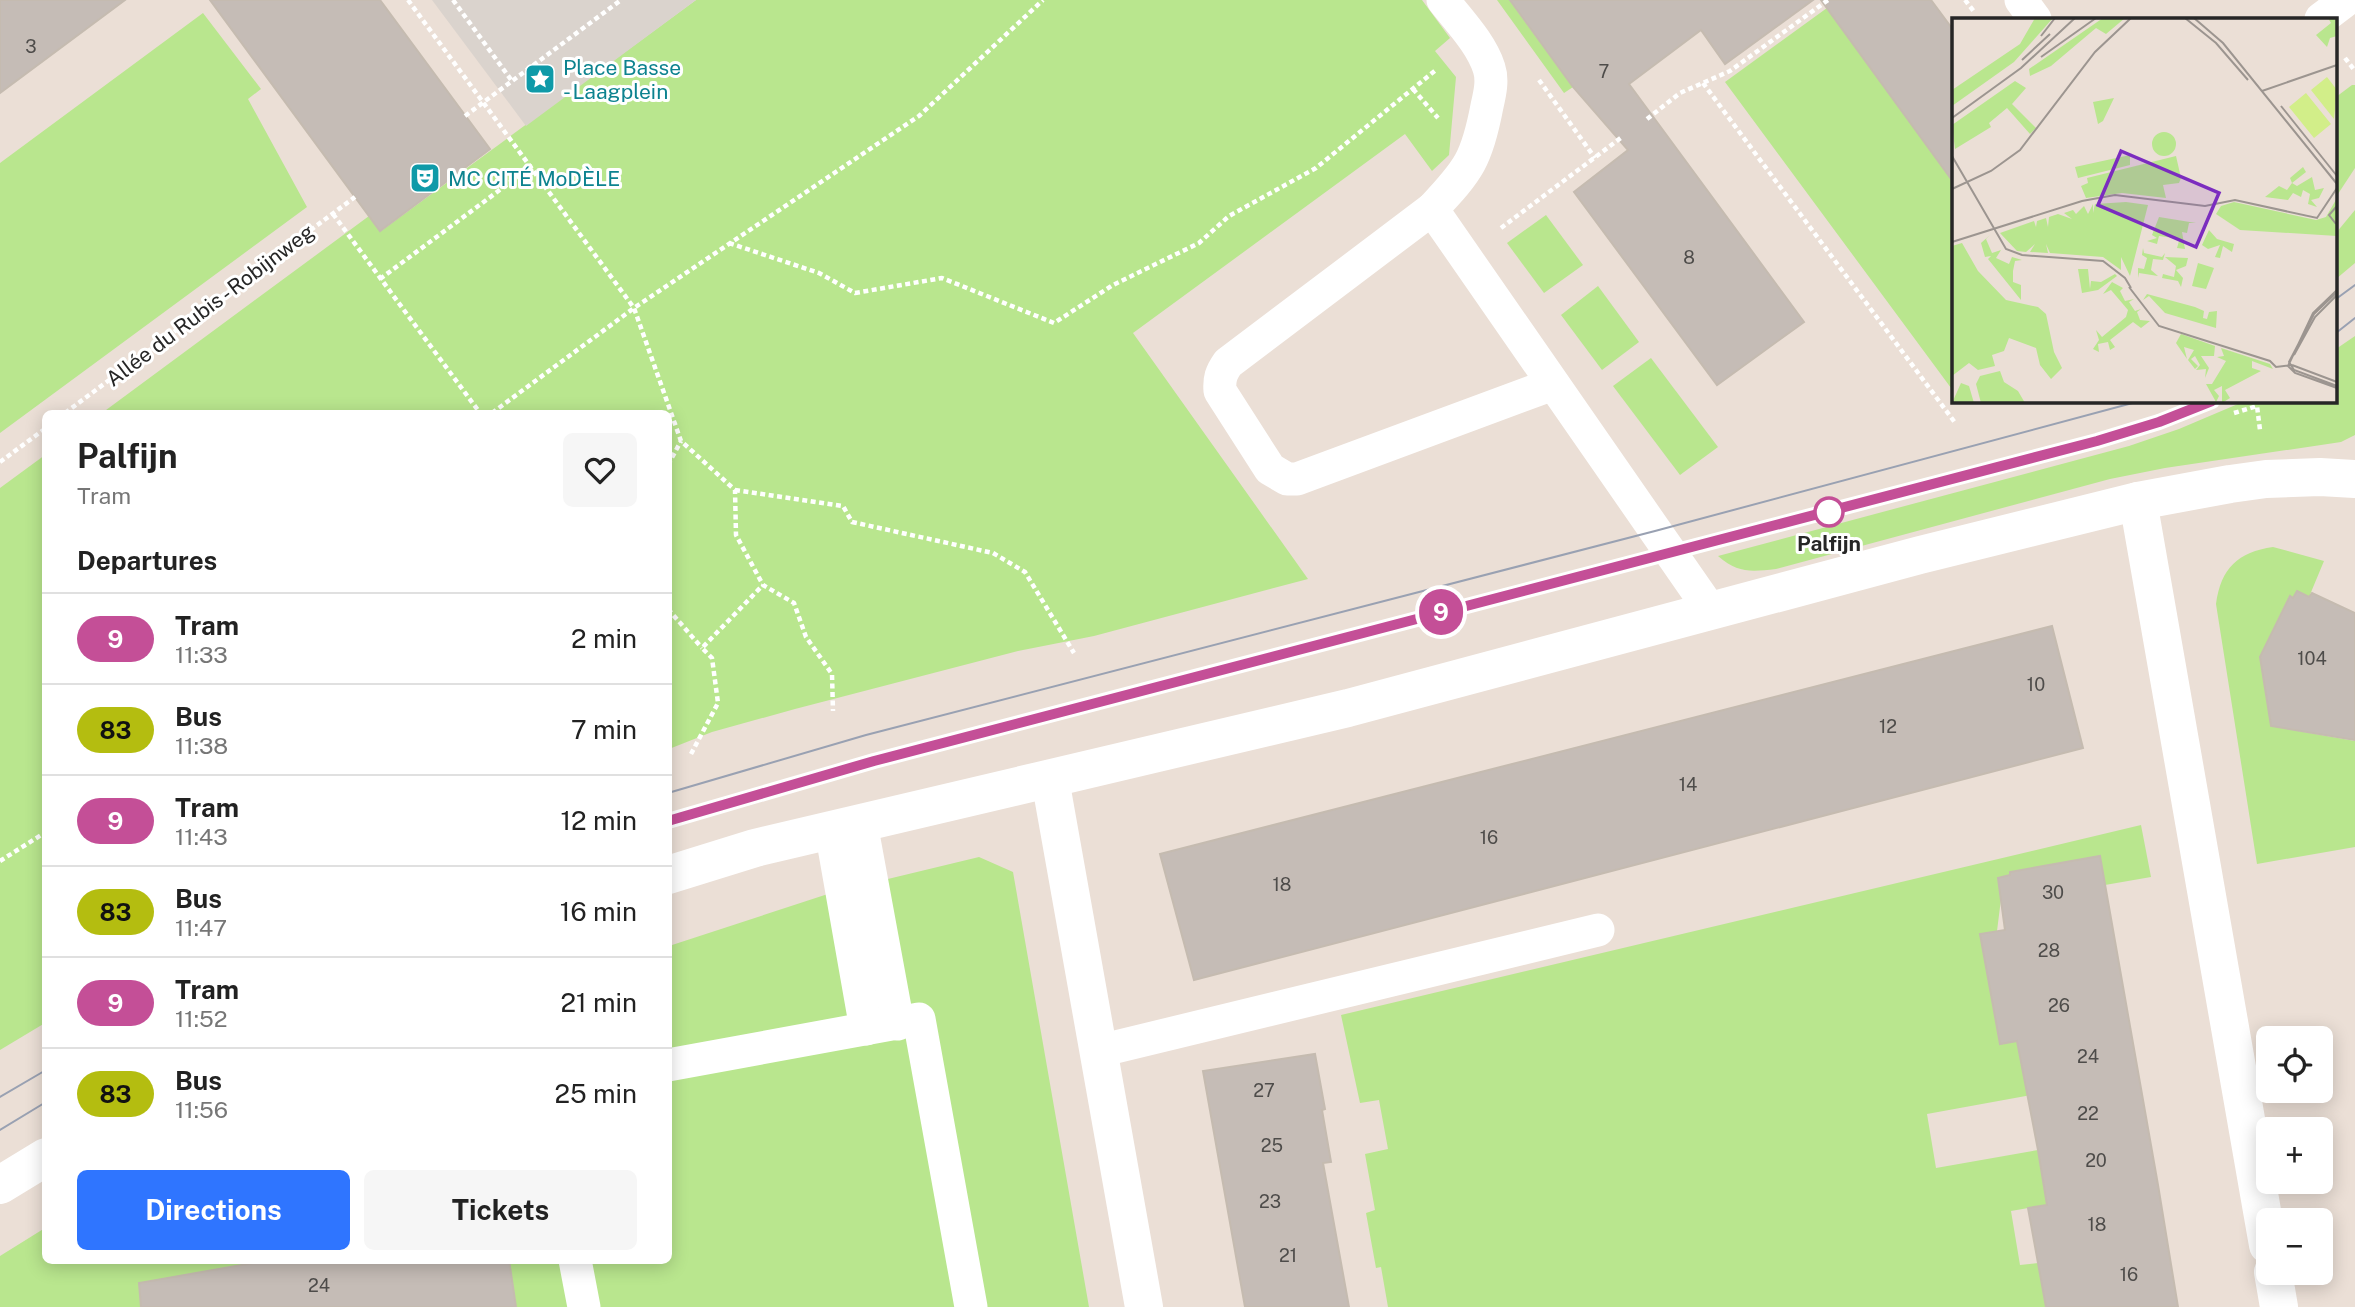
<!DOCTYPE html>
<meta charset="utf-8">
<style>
body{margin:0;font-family:"Public Sans",sans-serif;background:#f6f6f6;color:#222;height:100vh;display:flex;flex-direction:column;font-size:26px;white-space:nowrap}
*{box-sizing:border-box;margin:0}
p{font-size:23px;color:#767676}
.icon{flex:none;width:38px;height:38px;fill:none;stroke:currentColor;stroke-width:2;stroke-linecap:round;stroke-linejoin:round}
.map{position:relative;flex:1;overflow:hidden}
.sheet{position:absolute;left:42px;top:410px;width:630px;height:854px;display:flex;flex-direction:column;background:#fff;border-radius:10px;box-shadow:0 4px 18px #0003}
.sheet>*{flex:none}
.badge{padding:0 14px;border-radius:23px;font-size:24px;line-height:46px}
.controls{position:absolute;left:2256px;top:1026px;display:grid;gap:14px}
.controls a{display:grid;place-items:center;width:77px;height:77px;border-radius:10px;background:#fff;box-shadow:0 4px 18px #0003;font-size:35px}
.map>.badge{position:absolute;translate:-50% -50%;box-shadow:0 0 0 4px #fff}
h2{padding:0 35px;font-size:26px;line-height:63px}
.round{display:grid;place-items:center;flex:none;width:74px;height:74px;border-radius:10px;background:#f6f6f6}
.headline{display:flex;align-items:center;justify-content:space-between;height:119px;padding:0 35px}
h1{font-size:33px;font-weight:700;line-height:52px}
.button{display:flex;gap:14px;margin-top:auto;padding:14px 35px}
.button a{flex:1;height:80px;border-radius:10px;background:#2f75ff;color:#fff;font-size:28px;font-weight:700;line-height:80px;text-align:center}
.button a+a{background:#f6f6f6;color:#222}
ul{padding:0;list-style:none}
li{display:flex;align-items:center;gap:21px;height:91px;padding:0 35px;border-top:2px solid #e0e0e0}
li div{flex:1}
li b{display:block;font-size:26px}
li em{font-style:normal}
li .badge{min-width:77px;font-weight:700;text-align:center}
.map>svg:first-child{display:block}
</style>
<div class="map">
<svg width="2355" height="1307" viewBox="0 0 2355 1307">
<rect width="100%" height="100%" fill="#ebdfd6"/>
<g fill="#b9e68e">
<polygon points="696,0 1422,0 1450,38 1435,51 1456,77 1449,155 1432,171 1405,134 1133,333 1308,579 1094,636 1018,651 795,709 712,732 669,749 668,413 102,413 369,216 381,231"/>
<polygon points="1497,0 1528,0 1518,12 1573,87 1564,93"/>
<polygon points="1838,0 1853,44 1954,183 1954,392 1725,82"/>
<polygon points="203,13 261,89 248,99 307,207 0,433 0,163"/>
<polygon points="2352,85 2355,85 2355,168 2336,197 2336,97"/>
<polygon points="2355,210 2355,263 2336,279 2336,233"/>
<polygon points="1546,215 1583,265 1544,293 1507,243"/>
<polygon points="1598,286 1639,342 1602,370 1561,315"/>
<path d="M2355,336V435L2341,442L2165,468L2110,479L1776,569C1750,572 1738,573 1718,556L2129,446L2179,429L2245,401H2336V349Z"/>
<polygon points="1651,358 1718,447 1680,475 1613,386"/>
<polygon points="45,455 45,1023 0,1050 0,488"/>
<path d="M2273,547L2324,561L2309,597L2297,591L2293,598L2289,597L2266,644L2271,672L2263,674L2271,726L2355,741V847L2257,864L2216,604C2221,568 2238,552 2273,547Z"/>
<polygon points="2141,825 2151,877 2105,885 2099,856 2010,872 2010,875 1998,878 2001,899 1997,931 2000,1044 2038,1038 2047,1092 1927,1114 1936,1168 2038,1150 2042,1172 2051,1171 2058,1203 2011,1211 2020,1265 2038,1263 2092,1307 1388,1307 1381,1267 1376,1268 1366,1213 1375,1210 1365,1154 1388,1149 1379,1100 1360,1103 1341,1015"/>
<polygon points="979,857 1013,872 1089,1307 0,1307 0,1256 45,1228 46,1260 668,1260 669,946 834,892"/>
</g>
<polygon fill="#dad3cd" points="432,0 696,0 526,126"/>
<g fill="#c5bcb6" stroke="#c5bbb0" stroke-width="2">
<polygon points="0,0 125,0 0,93"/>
<polygon points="210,0 380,0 490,149 380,231"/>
<polygon points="1510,0 1813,0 1725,64 1701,30 1629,84 1804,322 1717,385 1574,192 1628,150 1573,87"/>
<polygon points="1821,0 1931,0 1954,31 1954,183"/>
<polygon points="2297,591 2309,597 2312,593 2355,613 2355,740 2271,726 2260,657 2290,596 2293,598"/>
<polygon points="2052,626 2083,748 1194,980 1160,854"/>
<polygon points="2100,856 2158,1185 2178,1307 2046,1307 2028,1208 2047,1205 2038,1150 2017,1041 2000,1044 1980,934 2005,930 1998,878 2010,875 2010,872"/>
<polygon points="1315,1054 1325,1109 1322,1110 1331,1162 1323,1163 1349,1307 1245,1307 1203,1071"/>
<polygon points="270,1260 509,1260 516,1307 141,1307 139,1283"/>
</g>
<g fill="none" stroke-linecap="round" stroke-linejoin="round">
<g stroke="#fff" stroke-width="4.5" stroke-dasharray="5 3.5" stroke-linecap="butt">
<polyline points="408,0 634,308 681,441 735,490 736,535 763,585 794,603 806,637 832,674 833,711"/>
<polyline points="453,0 512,81"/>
<polyline points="1965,0 1975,13"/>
<polyline points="2345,58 2355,71"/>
<polyline points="1539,80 1595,158"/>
<polyline points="1703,83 1956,424"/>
<polyline points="1413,89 1438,118"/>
<polyline points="465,116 621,0"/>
<polyline points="1647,119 1680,93 1730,71 1828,0"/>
<polyline points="333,214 480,413"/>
<polyline points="1501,228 1622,137"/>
<polyline points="729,243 819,273 855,293 942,278 1054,323 1113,285 1199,243 1229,216 1316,168 1437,69"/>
<polyline points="380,279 532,166"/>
<polyline points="65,413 355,197"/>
<polyline points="492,413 634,308 919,116 1043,0"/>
<polyline points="2234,413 2257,406 2260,430"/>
<polyline points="0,462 46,428"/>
<polyline points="668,465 681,441"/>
<polyline points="735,490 843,506 852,522 993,553 1025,572 1074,653"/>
<polyline points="668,609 702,648"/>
<polyline points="691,754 718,703 712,658 702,648 763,585"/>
<polyline points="0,861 46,832"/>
</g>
<g stroke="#fff" stroke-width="33">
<path d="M1443,0C1459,21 1481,43 1489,68C1493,80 1490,93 1487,106C1477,159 1469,170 1432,209L1711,611"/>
<polyline points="2021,0 2035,19"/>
<polyline points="2321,19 2346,0"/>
<path d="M1432,209L1228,363C1221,373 1219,379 1220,391L1270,469L1287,479H1297L1553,384"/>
<polyline points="861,823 898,1024"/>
<polyline points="831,830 866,1029"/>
<polyline points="1099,1051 1598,930"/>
<polyline points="668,1065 919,1019 971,1307"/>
<polyline points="575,1260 584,1307"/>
</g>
<g stroke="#fff" stroke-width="38">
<polyline points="2138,501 2268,1245"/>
<polyline points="1050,779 1144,1307"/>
<polyline points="668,875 755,848 1348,708 1920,555 2138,501 2230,484 2266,479 2320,477 2355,479"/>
<polyline points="0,1185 46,1157"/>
<polyline points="2273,1272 2279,1307"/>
</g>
<g stroke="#99a1b2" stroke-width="2">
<polyline points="2336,299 2355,285"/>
<polyline points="2336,333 2355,318"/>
<polyline points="668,793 866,735 1655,531 2140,401"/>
<polyline points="668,821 874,761 2097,441 2179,416 2212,401"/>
<polyline points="0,1097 46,1070"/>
<polyline points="0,1130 46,1102"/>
</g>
</g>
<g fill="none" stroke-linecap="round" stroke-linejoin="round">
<g stroke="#fff" stroke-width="16">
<polyline id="line" points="668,821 874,761 2097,441 2159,422 2212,401"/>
</g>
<use href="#line" stroke="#c44f97" stroke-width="10"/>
</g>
<defs>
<g id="sight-square" transform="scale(1.575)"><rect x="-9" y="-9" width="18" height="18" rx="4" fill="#0f9aa8" stroke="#fff"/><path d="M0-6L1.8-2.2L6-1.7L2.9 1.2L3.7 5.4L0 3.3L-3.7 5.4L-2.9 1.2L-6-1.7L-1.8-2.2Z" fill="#fff"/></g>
<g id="theatre-square" transform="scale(1.575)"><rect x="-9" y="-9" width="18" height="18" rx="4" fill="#0f9aa8" stroke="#fff"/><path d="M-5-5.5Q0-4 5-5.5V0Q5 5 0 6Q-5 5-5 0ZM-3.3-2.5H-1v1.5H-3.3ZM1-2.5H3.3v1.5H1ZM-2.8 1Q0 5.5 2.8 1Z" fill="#fff"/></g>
</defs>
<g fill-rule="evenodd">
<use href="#sight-square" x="540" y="79"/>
<use href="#theatre-square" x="425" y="178"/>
</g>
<circle fill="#fff" stroke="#c44f97" stroke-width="3.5" cx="1829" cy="512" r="14"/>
<g text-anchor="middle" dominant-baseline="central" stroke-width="6" stroke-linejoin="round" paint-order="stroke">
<g font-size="18" fill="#4e4c4a">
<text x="31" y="46">3</text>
<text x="1604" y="71">7</text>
<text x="1689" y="257">8</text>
<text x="2312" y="658">104</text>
<text x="2036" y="684">10</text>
<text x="1888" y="726">12</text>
<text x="1688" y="784">14</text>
<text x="1489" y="837">16</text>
<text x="1282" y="884">18</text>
<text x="2053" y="892">30</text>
<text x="2049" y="950">28</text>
<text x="2059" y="1005">26</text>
<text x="2088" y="1056">24</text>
<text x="1264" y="1090">27</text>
<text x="2088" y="1113">22</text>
<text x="1272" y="1145">25</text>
<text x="2096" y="1160">20</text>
<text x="1270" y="1201">23</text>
<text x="2097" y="1224">18</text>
<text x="1288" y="1255">21</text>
<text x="2129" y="1274">16</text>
<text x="319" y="1285">24</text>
</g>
<g font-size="21" fill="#0d838f" stroke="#fff" text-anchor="start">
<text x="563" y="67">Place Basse<tspan x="563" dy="24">- Laagplein</tspan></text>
<text x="448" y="178">MC CITÉ MoDÈLE</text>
</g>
<g font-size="21" fill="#262626" stroke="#fff">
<text transform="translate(210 305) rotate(-37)">Allée du Rubis - Robijnweg</text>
</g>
<g font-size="21" font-weight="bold" fill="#262626" stroke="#fff">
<text x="1829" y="543">Palfijn</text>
</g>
</g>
<g transform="translate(1952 18)">
<rect width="385" height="385" fill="#ebdfd6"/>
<path d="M83,0H101L62,44L0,88V72L68,26ZM151,0H173L154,16L144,10L99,48L78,58L77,51ZM376,0H385V18L378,20L375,29L364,17L379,5ZM63,63L74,70L60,86L84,110L78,116L55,90L37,105L39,109L3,131L0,107ZM162,80L151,103L146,106L141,84ZM200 126a12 12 0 1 1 24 0a12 12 0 1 1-24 0ZM178,137V147L126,160L123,149ZM224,138L229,160L227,165L211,167L214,180L170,175L134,180L129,168L136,165L135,160ZM351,149L354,154L340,165L345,168L360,159L363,172L372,170L367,180L359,182L365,189L356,186L358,176L351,172L349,179L341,175L336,182L313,179L327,168L335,172L340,165L338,160ZM385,180V218L288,212L264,196L269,188L282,184L364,202L374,199ZM174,184L196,187L178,258L169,239V252L151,239L98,235L94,226L96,235L78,234L83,226L74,234L65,233L48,215L82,203L84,209L85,203L94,200L96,209L97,199L106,196L120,201L112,195L121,192L124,196L132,188L136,196L141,186V195L143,186ZM207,199L244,205H237L235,215L230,214L233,231L225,230L227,223L222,220L207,218L205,226L195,223L205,220L200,217ZM257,212L265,221L282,226L280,234L271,228L268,240L263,239L268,227L256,231L250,227ZM38,217L34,221L40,235L49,232L44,240L57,246L60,239L70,242L63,243L61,253V264L69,267V282L36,241L39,238L33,239L29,225ZM10,225L26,253L54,282L86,289L94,296L102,334L110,350L99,361L88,347L84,330L57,320L52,333L40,337L43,348L26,352L17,345L0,358V228ZM191,230L192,235L210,239L213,235L211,242L201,241L199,252L206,258L187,255L186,260V250L192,251L195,240L190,237ZM213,239L236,240L234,248L224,252L231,260L229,269L226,263L210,260L211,256L222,259L224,248ZM246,245L262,250L254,271L240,268ZM126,251H136L138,271L139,263L149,264L163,256L165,258L146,272L130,275ZM160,264L171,270L168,273L173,283L182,281L177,284L183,293L189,291L185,294L188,302L198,303L189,310L181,304L158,322L163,329L158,332L156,324L146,326L147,334L141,331L147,322L144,312L150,319L174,299L176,292L159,272L151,276ZM195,276L243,289L252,293L251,300L255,301L257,294L265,293L264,310L213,295L197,278L191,282ZM229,316L263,328L262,338H249L257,350L253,360L254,351L244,352L248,347L243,338L239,341L246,348L243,351L236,342L242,332L232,329L235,341L224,325ZM269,330L318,346L321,351L300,343V350L309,353L273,372L278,380L270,385V368L262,372L267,378L264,384L254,366H260L274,343L265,339L272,338ZM48,353L52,364L66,373L73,385H29L24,366L28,358ZM9,365L17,368L22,385H0Z" fill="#b9e68e"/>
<path d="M375,59L385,72L382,101L359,72ZM354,75L379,106L362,120L337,89Z" fill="#d2ee89"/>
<path fill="none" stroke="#9c9590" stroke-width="2" d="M233,0L264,25L296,62M242,0L271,25L385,166M89,18L103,0M89,39L144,0M70,42L98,16M310,73L385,47M329,88L385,158M0,100L69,50L123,0M0,138L54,231L70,237L151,243L173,260L179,270M0,171L39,153L68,132L143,34L179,0M384,206L377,197L385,188M0,224L130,183L163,177L253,188L283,182L365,200L385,170M177,269L207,308L318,343L324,349L340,347M385,274L362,296L337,344L342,352L385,368M342,337L363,299L385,277M340,347L385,364M336,348L361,295L385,272M336,348L343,355L385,370"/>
<path fill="#7b2cbf" fill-opacity="0.15" stroke="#7b2cbf" stroke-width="3.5" d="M169,133L267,175L244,229L146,187Z"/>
<rect width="385" height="385" fill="none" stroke="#262626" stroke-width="3.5"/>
</g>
</svg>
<div class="controls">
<a><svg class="icon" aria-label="locate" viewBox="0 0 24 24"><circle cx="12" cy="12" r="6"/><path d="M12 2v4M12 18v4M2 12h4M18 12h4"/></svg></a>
<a>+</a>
<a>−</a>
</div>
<b class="badge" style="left:1441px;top:612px;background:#c44f97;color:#fff">9</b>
<section class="sheet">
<div class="headline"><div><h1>Palfijn</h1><p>Tram</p></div><a class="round"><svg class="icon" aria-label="heart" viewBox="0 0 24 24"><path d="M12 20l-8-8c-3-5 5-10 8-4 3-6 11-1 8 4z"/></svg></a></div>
<h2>Departures</h2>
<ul>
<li><span class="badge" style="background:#c44f97;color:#fff">9</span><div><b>Tram</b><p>11:33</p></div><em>2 min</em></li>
<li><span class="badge" style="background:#b4bd10;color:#111">83</span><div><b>Bus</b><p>11:38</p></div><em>7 min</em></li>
<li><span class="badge" style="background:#c44f97;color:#fff">9</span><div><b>Tram</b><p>11:43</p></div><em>12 min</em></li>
<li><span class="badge" style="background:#b4bd10;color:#111">83</span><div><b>Bus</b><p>11:47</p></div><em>16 min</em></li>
<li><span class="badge" style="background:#c44f97;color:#fff">9</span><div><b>Tram</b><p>11:52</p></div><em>21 min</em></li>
<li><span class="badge" style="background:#b4bd10;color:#111">83</span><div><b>Bus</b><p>11:56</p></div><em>25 min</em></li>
</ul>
<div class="button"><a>Directions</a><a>Tickets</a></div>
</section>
</div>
